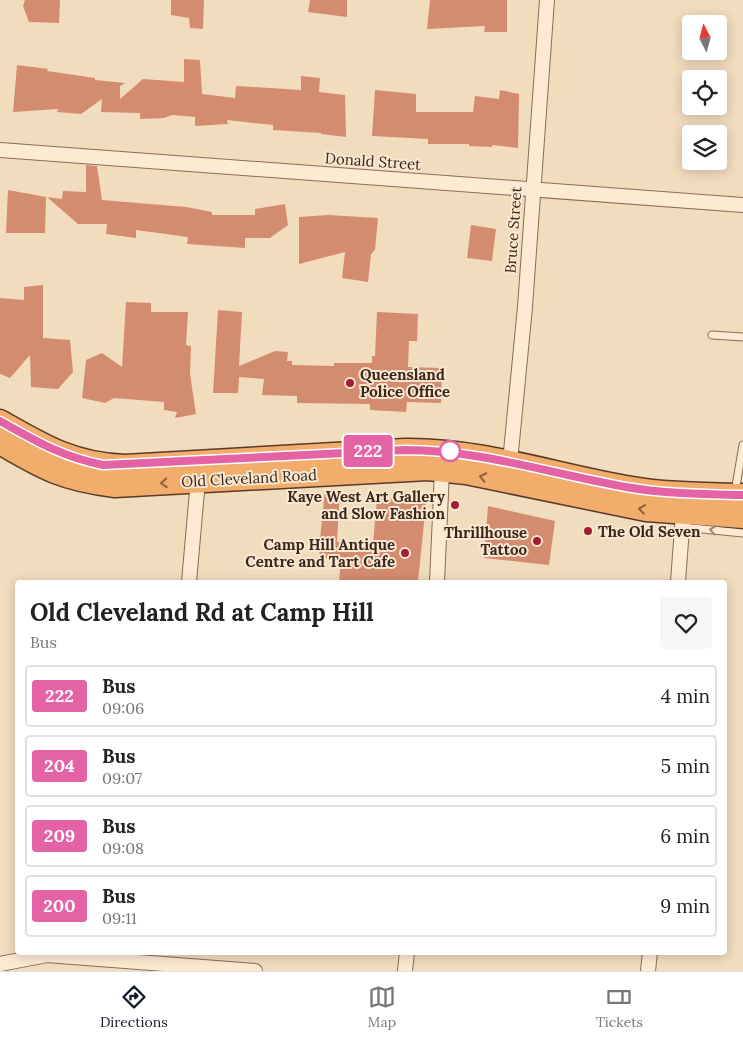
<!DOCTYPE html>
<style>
body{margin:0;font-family:Lora,serif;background:#f6f6f6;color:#222;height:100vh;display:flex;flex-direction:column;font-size:19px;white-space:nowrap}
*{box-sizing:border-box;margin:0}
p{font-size:16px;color:#767676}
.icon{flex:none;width:28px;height:28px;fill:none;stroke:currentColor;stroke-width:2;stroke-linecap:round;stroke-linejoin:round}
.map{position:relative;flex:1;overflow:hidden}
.details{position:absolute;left:15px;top:580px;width:712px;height:375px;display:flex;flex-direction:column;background:#fff;border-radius:5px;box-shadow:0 2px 12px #0003}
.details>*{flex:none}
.badge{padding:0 10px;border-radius:4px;font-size:18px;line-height:32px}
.needle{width:32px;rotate:354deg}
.fabs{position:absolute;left:682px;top:15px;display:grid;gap:10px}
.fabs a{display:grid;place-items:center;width:45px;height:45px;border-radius:5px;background:#fff;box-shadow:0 2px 12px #0003;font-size:25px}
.map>.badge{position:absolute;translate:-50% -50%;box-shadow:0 0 0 2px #fff}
.round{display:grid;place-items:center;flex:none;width:52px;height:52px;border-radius:5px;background:#f6f6f6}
.headline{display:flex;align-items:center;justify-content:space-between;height:85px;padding:0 15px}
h1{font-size:24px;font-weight:700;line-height:38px}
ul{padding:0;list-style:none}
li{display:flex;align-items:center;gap:15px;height:62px;margin:0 10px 8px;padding:0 5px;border:2px solid #e0e0e0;border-radius:5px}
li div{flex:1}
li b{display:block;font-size:19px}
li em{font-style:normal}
li .badge{min-width:55px;font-weight:700;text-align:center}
.menu{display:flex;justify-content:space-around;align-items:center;height:70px;border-top:1px solid #e0e0e0;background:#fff;font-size:14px;color:#767676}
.menu a{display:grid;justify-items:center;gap:2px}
.menu .on{color:#111827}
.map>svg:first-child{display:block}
</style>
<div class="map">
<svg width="743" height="971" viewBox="0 0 743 971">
<rect width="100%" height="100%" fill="#f2dcbe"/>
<g fill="#d48c70">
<polygon points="25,0 60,0 59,23 29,22 23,6"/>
<polygon points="171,0 204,0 203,29 190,28 189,18 171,15"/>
<polygon points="310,0 347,0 347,17 308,12"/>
<polygon points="430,0 507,0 507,32 484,32 485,26 427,29"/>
<polygon points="184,59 200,60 202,94 235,98 236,86 301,90 301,76 320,78 319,92 345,95 346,137 321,134 321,133 273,130 273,125 227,120 228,124 195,126 195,117 172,115 164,118 140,119 140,113 101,112 102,99 81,114 57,112 58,109 13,112 17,65 48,69 47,71 95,78 95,80 125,83 120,86 120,99 143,79 184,82"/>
<polygon points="375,90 416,94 416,112 473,112 475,96 499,99 500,90 519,94 518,148 492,145 492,147 469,146 469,144 428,144 428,139 372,136"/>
<polygon points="86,165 97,166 102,200 186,207 212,212 212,215 255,215 255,209 285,204 288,225 270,238 245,238 245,248 187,244 188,237 136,230 136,238 106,234 107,224 78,224 47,197 62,199 63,191 86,192"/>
<polygon points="8,190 46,197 45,233 6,233"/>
<polygon points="328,215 378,218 375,250 371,254 368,282 342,278 345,252 299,264 299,217"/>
<polygon points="471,225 496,229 492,261 467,258"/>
<polygon points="43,285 43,338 70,340 73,372 58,389 31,387 30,355 10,378 0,374 0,298 24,300 24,287"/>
<polygon points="126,302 151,303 151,312 188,312 186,345 191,346 190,374 196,414 175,418 177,412 164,410 164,402 114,398 105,403 82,398 86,360 102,353 122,367"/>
<polygon points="218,310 242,312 239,366 275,351 288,352 287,361 292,361 292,365 334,366 334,363 372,363 372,356 375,356 377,312 418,314 417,341 409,341 408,367 442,368 441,403 407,402 406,412 370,410 370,404 297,403 297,396 262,395 264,379 239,377 238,393 213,393"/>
<polygon points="340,489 337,542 373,544 377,498 411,500 412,495 421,496 426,503 418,582 339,582 341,559 320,558 319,549 325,490"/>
<polygon points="488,506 555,521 549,565 484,558"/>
</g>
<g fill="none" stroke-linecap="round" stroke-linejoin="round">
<g stroke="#8c6b55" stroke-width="9">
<g id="service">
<polyline points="712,335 743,337"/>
<polyline points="735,492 743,445"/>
<polyline points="682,527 743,533"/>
</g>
</g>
<g stroke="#8c6b55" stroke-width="16">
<g id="minor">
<polyline points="0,150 743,205"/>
<polyline points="510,462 525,307 547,0"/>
<polyline points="189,582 198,480"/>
<polyline points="437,582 442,471"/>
<polyline points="678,582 683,514"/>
<polyline points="0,964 47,955 255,971"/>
<polyline points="405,971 407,952"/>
<polyline points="648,971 650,952"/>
</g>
</g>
<g stroke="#593a2a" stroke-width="25">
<g id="trunk">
<path d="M0,421C44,446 73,464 125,466L405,450C481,449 552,474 626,487C664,494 704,494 743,495"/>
<path d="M0,443C44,469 64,480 115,486L428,469L466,473L646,510L743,517"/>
</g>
</g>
<use href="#service" stroke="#fcead2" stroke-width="7"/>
<use href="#minor" stroke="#fcead2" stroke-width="14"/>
<use href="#trunk" stroke="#f2ac6c" stroke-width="22"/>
</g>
<defs><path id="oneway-chevron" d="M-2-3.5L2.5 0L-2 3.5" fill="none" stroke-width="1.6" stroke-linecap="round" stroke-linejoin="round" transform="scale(1.25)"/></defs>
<g stroke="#8d623f">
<use href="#oneway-chevron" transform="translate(483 477) rotate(-168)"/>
<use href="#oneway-chevron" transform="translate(164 483) rotate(176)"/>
<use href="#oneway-chevron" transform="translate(642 509) rotate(-172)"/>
</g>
<use stroke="#9b8876" href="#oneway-chevron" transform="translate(713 530) rotate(-173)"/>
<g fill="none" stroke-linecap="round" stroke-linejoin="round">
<g stroke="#fff" stroke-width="11">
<path id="line" d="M0,421C36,441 62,457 103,465L405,450C481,450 552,474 626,487C664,494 704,494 743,495"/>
</g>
<use href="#line" stroke="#e463a4" stroke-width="8"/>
</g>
<g fill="#a11f32" stroke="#f9e7cf" stroke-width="2">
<circle cx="350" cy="383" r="5"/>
<circle cx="455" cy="505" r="5"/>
<circle cx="588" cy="531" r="5"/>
<circle cx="537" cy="541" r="5"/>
<circle cx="405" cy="553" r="5"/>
</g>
<circle fill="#fff" stroke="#e463a4" stroke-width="2.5" cx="450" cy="451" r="10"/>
<g text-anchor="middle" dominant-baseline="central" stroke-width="4" stroke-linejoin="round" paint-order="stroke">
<g font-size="15" fill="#3a261b" stroke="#f9e7cf">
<text transform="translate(373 161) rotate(4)">Donald Street</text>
<text transform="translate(513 230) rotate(-86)">Bruce Street</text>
<text transform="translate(249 478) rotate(-3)">Old Cleveland Road</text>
</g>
<g font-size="15" font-weight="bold" fill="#3a261b" stroke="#f9e7cf" text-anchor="end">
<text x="360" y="374" text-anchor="start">Queensland<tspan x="360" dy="17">Police Office</tspan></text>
<text x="445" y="496">Kaye West Art Gallery<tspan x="445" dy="17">and Slow Fashion</tspan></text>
<text x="598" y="531" text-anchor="start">The Old Seven</text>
<text x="527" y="532">Thrillhouse<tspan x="527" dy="17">Tattoo</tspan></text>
<text x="395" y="544">Camp Hill Antique<tspan x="395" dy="17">Centre and Tart Cafe</tspan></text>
</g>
</g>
</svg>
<div class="fabs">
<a><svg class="needle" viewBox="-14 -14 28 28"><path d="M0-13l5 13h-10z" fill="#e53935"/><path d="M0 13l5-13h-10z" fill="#767676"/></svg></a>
<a><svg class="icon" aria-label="locate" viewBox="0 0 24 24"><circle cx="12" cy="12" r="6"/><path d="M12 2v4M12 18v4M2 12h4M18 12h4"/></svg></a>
<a><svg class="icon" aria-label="layers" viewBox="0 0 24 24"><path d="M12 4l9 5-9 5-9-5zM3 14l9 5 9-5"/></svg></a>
</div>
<b class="badge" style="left:368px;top:451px;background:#e463a4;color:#fff">222</b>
<section class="details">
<div class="headline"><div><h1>Old Cleveland Rd at Camp Hill</h1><p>Bus</p></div><a class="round"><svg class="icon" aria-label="heart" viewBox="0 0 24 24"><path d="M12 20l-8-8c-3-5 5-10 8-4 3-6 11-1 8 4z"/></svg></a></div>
<ul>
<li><span class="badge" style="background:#e463a4;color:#fff">222</span><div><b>Bus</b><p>09:06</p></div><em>4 min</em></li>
<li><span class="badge" style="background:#e463a4;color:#fff">204</span><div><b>Bus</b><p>09:07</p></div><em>5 min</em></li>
<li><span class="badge" style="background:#e463a4;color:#fff">209</span><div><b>Bus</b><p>09:08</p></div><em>6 min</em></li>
<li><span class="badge" style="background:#e463a4;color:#fff">200</span><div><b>Bus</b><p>09:11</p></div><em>9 min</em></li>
</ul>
</section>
</div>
<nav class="menu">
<a class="on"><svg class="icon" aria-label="directions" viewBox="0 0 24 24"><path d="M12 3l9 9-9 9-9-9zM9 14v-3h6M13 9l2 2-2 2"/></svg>Directions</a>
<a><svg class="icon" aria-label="map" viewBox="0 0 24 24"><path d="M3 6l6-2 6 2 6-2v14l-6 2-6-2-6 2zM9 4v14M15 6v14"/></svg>Map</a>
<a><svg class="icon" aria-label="tickets" viewBox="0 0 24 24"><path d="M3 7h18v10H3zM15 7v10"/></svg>Tickets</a>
</nav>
